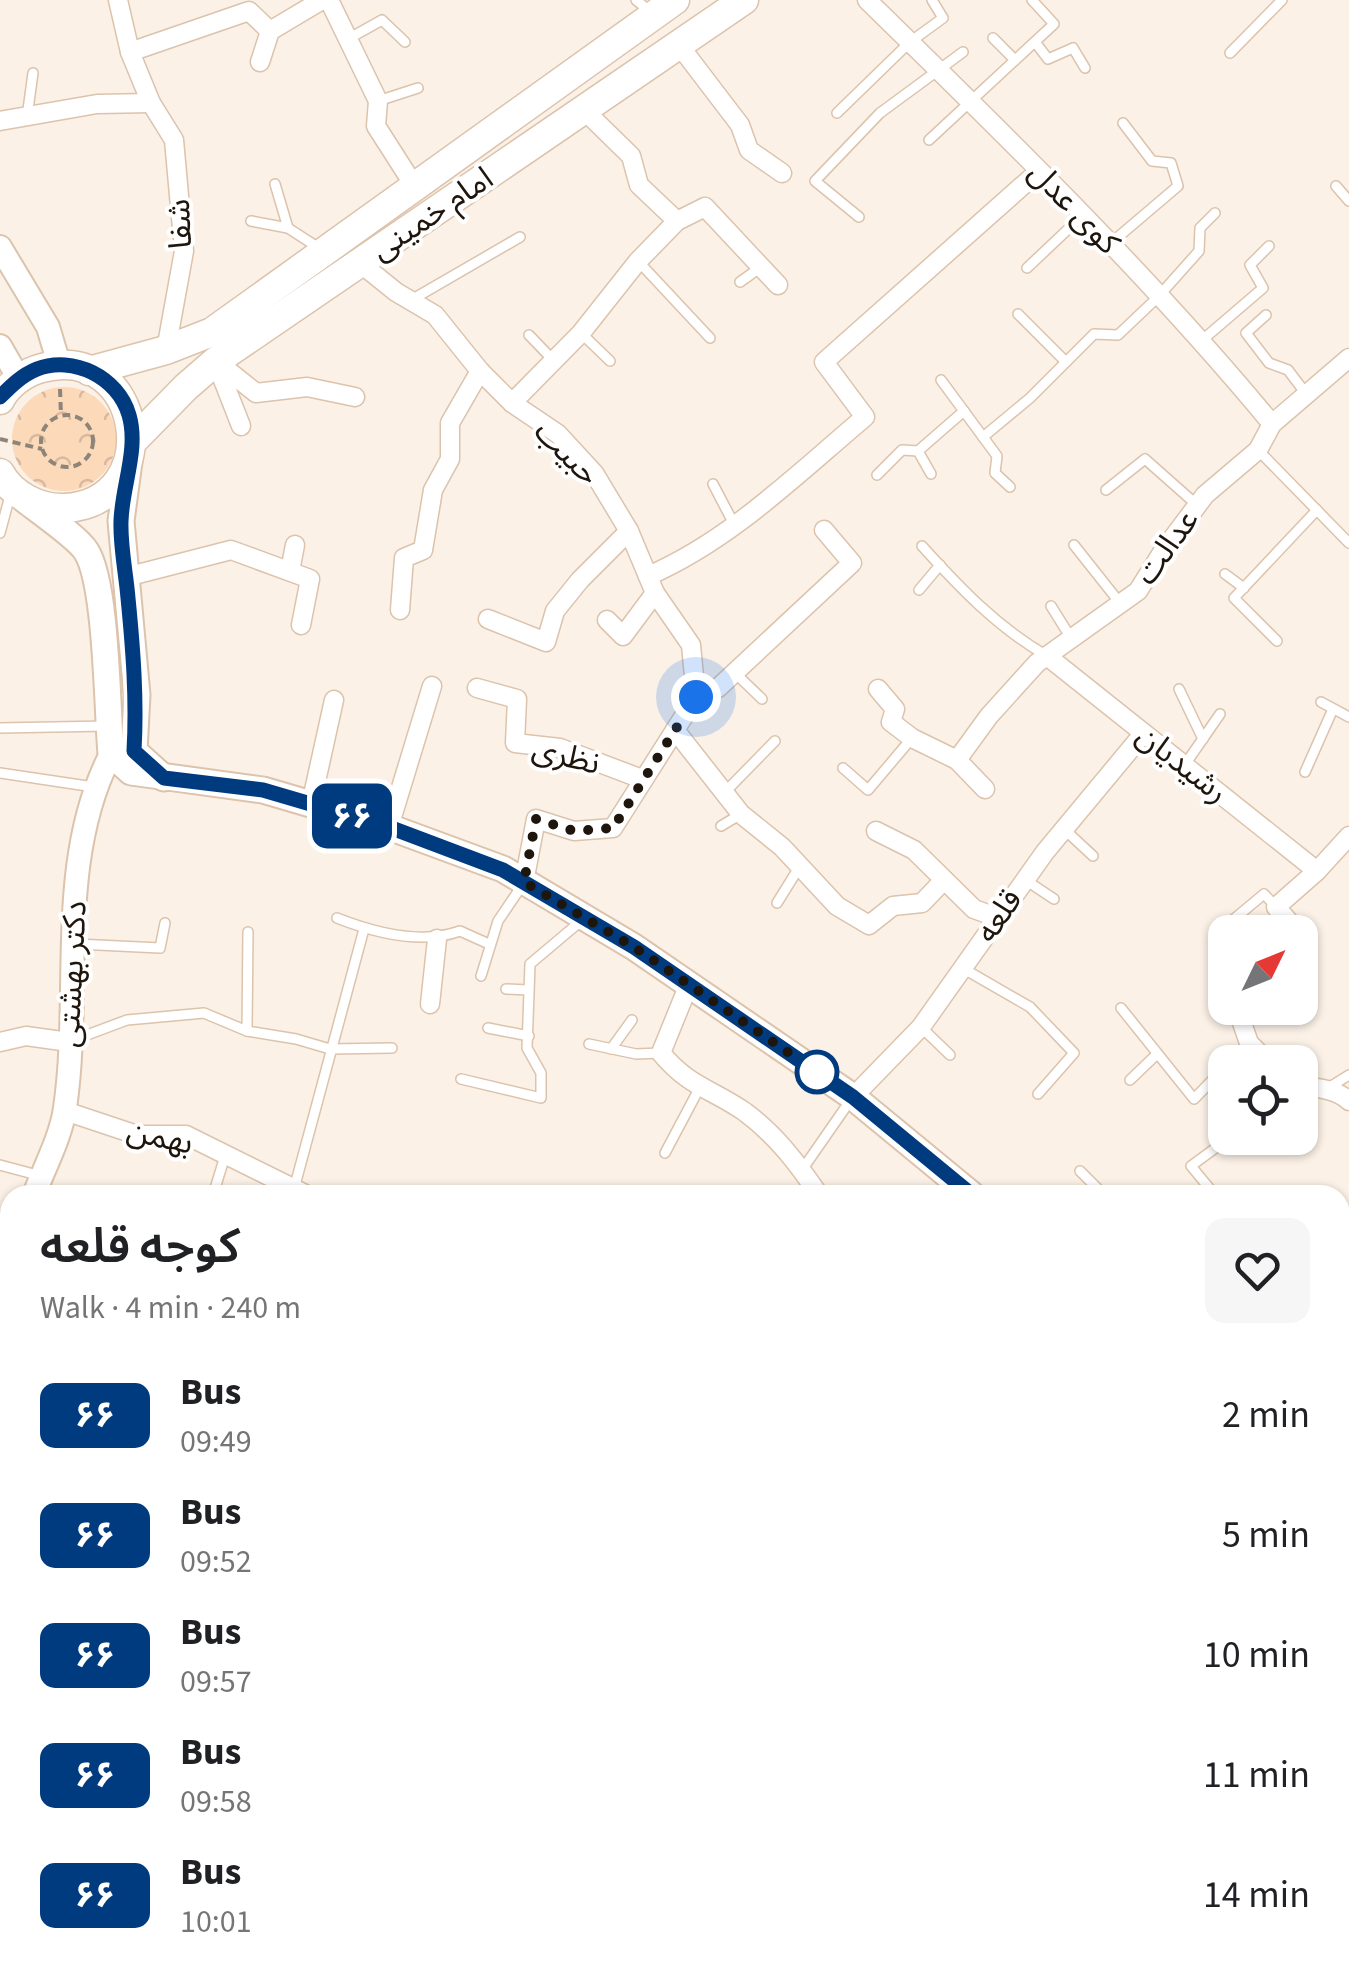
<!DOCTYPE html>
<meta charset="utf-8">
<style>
body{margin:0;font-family:"Source Sans 3","Noto Sans Arabic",sans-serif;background:#f6f6f6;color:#202124;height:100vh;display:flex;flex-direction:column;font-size:38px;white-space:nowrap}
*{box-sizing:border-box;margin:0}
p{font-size:32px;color:#757577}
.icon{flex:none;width:55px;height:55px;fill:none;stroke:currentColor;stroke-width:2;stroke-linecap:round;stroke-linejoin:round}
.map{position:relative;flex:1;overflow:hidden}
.details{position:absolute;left:0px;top:1185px;width:1350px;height:792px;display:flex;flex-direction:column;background:#fff;border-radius:30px 30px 0 0;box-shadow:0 2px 8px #0004}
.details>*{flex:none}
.badge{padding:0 20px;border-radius:15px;font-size:35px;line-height:65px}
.needle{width:65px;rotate:47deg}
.controls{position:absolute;left:1208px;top:915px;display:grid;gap:20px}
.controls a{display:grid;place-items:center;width:110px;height:110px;border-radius:20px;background:#fff;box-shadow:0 2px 8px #0004;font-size:50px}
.you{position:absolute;width:50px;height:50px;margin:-25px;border:8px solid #fff;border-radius:50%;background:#1a73e8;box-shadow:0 0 0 15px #1a73e833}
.map>.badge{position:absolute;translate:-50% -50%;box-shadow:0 0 0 5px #fff}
.round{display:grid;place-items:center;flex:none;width:105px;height:105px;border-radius:20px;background:#f6f6f6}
.head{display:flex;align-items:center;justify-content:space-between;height:170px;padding:0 40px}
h1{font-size:48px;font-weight:600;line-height:75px}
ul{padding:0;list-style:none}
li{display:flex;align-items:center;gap:30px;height:120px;padding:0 40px}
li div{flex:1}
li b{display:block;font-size:38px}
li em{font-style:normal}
li .badge{min-width:110px;font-weight:700;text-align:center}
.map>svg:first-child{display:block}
</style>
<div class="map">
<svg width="1349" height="1976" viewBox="0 0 1349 1976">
<defs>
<pattern id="park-crowns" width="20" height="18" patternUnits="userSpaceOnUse" patternTransform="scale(2.5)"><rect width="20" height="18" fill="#fcd9b9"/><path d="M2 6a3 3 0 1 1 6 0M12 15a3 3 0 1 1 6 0" fill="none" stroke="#d8b99e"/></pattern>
</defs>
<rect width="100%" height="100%" fill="#fbf1e7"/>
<circle fill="url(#park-crowns)" cx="64" cy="439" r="52"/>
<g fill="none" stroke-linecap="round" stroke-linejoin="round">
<g stroke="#dcc3ac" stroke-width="12">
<g id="service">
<polyline points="636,0 652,13"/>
<polyline points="993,38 1015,60"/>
<polyline points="348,39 382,20 405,42"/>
<polyline points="1035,42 1048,59 1073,48 1085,68"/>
<polyline points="1230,53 1282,0"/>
<polyline points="378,101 418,88"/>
<polyline points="837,113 910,42 943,18 932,0"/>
<polyline points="27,117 33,73"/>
<polyline points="929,140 1054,24 1032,0"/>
<polyline points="275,184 288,228 322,250"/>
<polyline points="1336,186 1349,201"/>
<polyline points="859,217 815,181 880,113 963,52"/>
<polyline points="251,221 288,228"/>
<polyline points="1111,243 1178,186 1171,163 1152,161 1123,123"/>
<polyline points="638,261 710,338"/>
<polyline points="1027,268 1082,216"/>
<polyline points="740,282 761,267"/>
<polyline points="413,299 520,237"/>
<polyline points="1018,314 1066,362"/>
<polyline points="1266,315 1246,333 1269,363 1288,370 1307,395"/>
<polyline points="581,333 610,361"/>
<polyline points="529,335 554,361"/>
<polyline points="1200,342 1263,288 1250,265 1269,246"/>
<polyline points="941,380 997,456 995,473 1010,487"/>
<polyline points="983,437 1030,398 1094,334 1118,335 1158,297 1199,251 1200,228 1215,213"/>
<polyline points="1258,450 1349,543"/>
<polyline points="918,451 931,474"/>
<polyline points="877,475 902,450 918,451 964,411"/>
<polyline points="713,484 735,526"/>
<polyline points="1106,490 1145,459 1197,505"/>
<polyline points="0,533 11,492"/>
<polyline points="1074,545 1120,603"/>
<path d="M922,546C960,588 997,627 1047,656"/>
<polyline points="1225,574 1244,588"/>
<polyline points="919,590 940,565"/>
<polyline points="1051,606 1071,638"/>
<polyline points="1277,641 1234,598 1317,510"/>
<polyline points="734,672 762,699"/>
<polyline points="1179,689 1203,739"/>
<polyline points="1321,702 1349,717"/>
<polyline points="0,728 107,726"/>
<polyline points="1184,766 1220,714"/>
<polyline points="843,768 868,790 912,738"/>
<polyline points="1305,772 1333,709"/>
<polyline points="0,773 94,787"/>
<polyline points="725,792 775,741"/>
<polyline points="721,826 741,814"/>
<polyline points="1064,829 1093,856"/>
<polyline points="1024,879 1054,899"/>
<polyline points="777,903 800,866"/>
<path d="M337,918C375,933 421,945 460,931L489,944"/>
<polyline points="1234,919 1264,894 1276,907"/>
<polyline points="77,944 160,948 165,923"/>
<polyline points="964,969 1030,1007 1074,1053 1038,1094"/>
<polyline points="481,976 498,921 523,884"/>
<polyline points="506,989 528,990"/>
<polyline points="1121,1008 1194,1099 1225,1067"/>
<polyline points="1233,1008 1241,1020"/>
<polyline points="921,1027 950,1055"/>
<polyline points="488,1028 529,1036"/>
<polyline points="247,1031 248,932"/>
<polyline points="71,1041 127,1020 204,1013 247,1031 296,1039 330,1049 392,1048"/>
<polyline points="589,1044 636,1054 660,1053"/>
<polyline points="611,1049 632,1020"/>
<polyline points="1230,1062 1249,1043"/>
<polyline points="461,1079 541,1098 541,1073 527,1048 530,964 581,921"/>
<polyline points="1130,1080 1157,1054"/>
<polyline points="1328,1088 1349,1075"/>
<polyline points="1251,1138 1256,1143"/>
<polyline points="665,1153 700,1087"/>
<polyline points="0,1165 41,1176"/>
<polyline points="802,1170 852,1098"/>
<polyline points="1080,1171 1104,1195"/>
<polyline points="294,1189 364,929"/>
<polyline points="213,1195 225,1156"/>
<polyline points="1215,1195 1191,1166 1229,1138"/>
<polyline points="1340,1310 1349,1323"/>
<polyline points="0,1699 10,1677"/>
<polyline points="606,1968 611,1976"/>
</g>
</g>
<g stroke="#dcc3ac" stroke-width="21">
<g id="minor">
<polyline points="118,0 130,52 151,103 174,140 184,251 166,350"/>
<polyline points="329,0 378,101 376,126 415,187"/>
<path d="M867,0C1006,136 1148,274 1272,424"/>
<polyline points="679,45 740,125 749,150 782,173"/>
<polyline points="130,52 249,11 270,31"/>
<polyline points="260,62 270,31 322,0"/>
<polyline points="584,110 631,156 639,185 677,221"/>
<polyline points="0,121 97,104 151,103"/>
<polyline points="360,263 396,292 435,315 480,371 512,403 558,434 594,473 629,531 655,593 691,645 696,697"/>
<polyline points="216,361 256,393 307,387 355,397"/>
<polyline points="216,362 241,426"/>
<polyline points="512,403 581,333 638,261 677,221 705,207 778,285"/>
<polyline points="290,571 295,545"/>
<path d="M648,576C731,540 797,474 865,417L824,362L1039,171"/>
<polyline points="126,577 231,550 310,579 301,625"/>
<polyline points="400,610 404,558 423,550 433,490 450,459 450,423 480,371"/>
<polyline points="488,619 546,642 555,611 580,580 629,531"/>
<polyline points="607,620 623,636 655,593"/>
<polyline points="1047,656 1317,871"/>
<polyline points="477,688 517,699 515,743 560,748 642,779"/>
<polyline points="878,689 895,709 891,722 912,738 957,760 989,716 1037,663 1138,591 1163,551 1205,495 1258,450 1272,424 1349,358"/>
<polyline points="696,697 718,688 852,563 824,530"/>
<polyline points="675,730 741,814 782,847 837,906 869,925 893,906 922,903 944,880"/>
<polyline points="957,760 985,789"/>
<polyline points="311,804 334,700"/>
<polyline points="389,827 432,686"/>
<polyline points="876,831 914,850 974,909 996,917"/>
<polyline points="524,882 536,819 574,831 613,828 696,697"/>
<polyline points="1290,932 1290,923 1276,907 1317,871 1349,836"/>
<path d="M689,984L661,1053C689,1087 712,1089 745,1112C776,1135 798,1164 819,1195"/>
<polyline points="430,1004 437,939"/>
<polyline points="1254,1008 1241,1020 1249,1043 1268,1062"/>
<polyline points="0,1042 26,1036 69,1042"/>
<path d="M1300,1085C1316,1088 1337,1089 1349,1101"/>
<polyline points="853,1097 921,1027 1045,852 1143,734"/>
<polyline points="65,1111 137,1135 186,1135 307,1195"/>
<polyline points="1340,1329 1349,1324"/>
<polyline points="0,1364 10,1369"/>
<polyline points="1340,1434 1349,1426"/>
<polyline points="0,1522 10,1527"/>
<polyline points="1340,1612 1349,1608"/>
<polyline points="1347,1704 1349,1704"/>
<polyline points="1340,1776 1349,1780"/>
<polyline points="1340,1857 1349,1826"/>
<polyline points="315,1968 323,1974"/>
<polyline points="731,1968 734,1976"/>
<polyline points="929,1968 943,1976"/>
<polyline points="456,1976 459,1968"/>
<polyline points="813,1976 828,1968"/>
<polyline points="1046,1976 1069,1968"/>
<polyline points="1297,1976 1301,1968"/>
</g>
</g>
<g stroke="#dcc3ac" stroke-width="26">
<g id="tertiary">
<polyline points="0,247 48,327 59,364"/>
<polyline points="0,346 19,379"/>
<path d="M34,1195C44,1168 61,1137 65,1108C82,991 55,862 111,754"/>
<polyline points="0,1289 10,1262"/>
<polyline points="1340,1571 1349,1568"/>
</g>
</g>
<g stroke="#dcc3ac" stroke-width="29">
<g id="secondary">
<polyline points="129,462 121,521 137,695 134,751 164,778"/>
<path d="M25,500C40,512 77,537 86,551C107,583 107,710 111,754L131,772L263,790L389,827L503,869L634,947L853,1097L972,1195"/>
<polyline points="1340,1583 1349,1595"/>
</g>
</g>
<g stroke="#dcc3ac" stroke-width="31">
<g id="primary">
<polyline points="89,371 166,350 212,332 675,0"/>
<path d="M0,400C8,384 26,372 42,368C143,341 168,502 65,508C39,509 12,495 0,473"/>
<polyline points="132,442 186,387 216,361 744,0"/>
</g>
</g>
<g stroke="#8d847a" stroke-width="4" stroke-dasharray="8 5" stroke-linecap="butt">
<polyline points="60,389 61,415"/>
<circle cx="67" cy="441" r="26"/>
<polyline points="0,439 42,449"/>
</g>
<use href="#service" stroke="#fff" stroke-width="9"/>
<use href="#minor" stroke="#fff" stroke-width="18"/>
<use href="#tertiary" stroke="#fff" stroke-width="22"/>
<use href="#secondary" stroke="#fff" stroke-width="25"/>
<use href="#primary" stroke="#fff" stroke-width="28"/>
</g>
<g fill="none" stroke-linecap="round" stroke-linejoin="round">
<g stroke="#fff" stroke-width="22">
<path id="line" d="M0,397C11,386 22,375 37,369C73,355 118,377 129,415C139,449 122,486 121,521C120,546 126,573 128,598C133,649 137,699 134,751L164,778L263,790L389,827L503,870L634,947L853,1097L972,1195"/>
</g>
<use href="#line" stroke="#003b80" stroke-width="15"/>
<polyline stroke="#1e150c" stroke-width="10" stroke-dasharray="0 18" points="696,697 613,828 574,831 536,819 524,882 634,947 817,1072"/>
</g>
<circle fill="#fff" stroke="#003b80" stroke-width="5" cx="817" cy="1072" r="20"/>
<g text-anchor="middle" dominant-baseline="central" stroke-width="8" stroke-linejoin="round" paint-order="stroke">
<g font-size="32" fill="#1e150c" stroke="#fff">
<text transform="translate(1074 208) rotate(46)">کوی عدل</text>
<text transform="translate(432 214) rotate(-34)">امام خمینی</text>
<text transform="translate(180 224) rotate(-93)">شفا</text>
<text transform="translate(567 453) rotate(45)">حبیب</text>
<text transform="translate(1167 547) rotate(-54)">عدالت</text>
<text transform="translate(566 756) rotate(14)">نظری</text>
<text transform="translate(1182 764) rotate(38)">رشیدیان</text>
<text transform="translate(999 916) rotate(-56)">قلعه</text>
<text transform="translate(72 974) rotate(-87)">دکتر بهشتی</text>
<text transform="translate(160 1137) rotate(12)">بهمن</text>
</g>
</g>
</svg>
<div class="controls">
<a><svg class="needle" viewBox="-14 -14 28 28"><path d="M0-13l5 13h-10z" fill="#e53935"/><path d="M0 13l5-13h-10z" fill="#757577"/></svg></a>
<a><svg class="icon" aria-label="locate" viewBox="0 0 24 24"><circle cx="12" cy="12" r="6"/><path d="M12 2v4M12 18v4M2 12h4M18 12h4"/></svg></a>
</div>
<div class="you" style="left:696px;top:697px"></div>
<b class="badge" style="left:352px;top:816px;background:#003b80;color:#fff">۶۶</b>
<section class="details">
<div class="head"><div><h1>کوجه قلعه</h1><p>Walk · 4 min · 240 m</p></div><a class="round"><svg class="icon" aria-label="heart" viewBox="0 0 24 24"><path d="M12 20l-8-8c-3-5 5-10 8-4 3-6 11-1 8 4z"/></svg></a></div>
<ul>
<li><span class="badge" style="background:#003b80;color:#fff">۶۶</span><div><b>Bus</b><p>09:49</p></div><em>2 min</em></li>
<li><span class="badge" style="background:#003b80;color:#fff">۶۶</span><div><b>Bus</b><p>09:52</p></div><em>5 min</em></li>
<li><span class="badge" style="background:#003b80;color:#fff">۶۶</span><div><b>Bus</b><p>09:57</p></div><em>10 min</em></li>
<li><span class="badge" style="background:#003b80;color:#fff">۶۶</span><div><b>Bus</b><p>09:58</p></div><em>11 min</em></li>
<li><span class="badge" style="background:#003b80;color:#fff">۶۶</span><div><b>Bus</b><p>10:01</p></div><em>14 min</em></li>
</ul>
</section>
</div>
